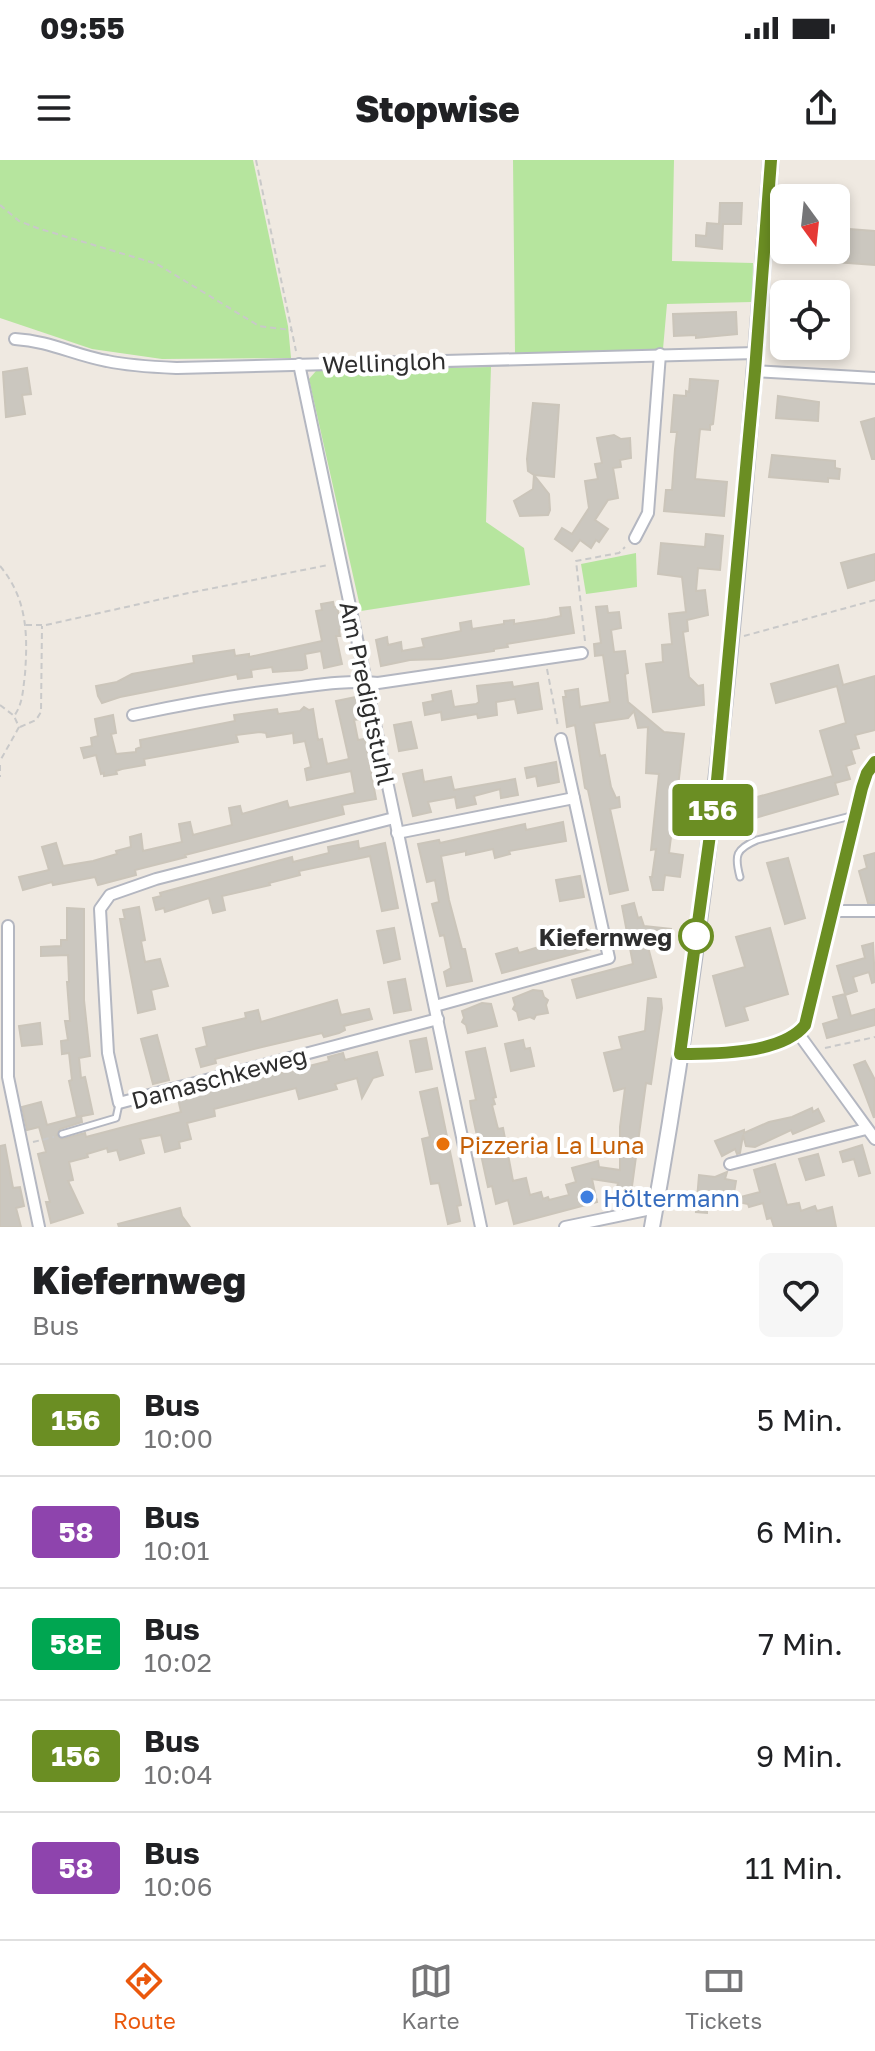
<!DOCTYPE html>
<html lang="de">
<meta charset="utf-8">
<style>
body{margin:0;font-family:"Golos Text",sans-serif;background:#f6f6f6;color:#202124;height:100vh;display:flex;flex-direction:column;font-size:30px;white-space:nowrap}
*{box-sizing:border-box;margin:0}
p{font-size:26px;color:#757577}
.icon{flex:none;width:44px;height:44px;fill:none;stroke:currentColor;stroke-width:2;stroke-linecap:round;stroke-linejoin:round}
.map{position:relative;height:1067px;overflow:hidden}
.drawer{display:flex;flex-direction:column;background:#fff;flex:1}
.drawer>*{flex:none}
.badge{padding:0 16px;border-radius:6px;font-size:28px;line-height:52px}
.needle{width:52px;rotate:165deg}
.tools{position:absolute;left:770px;top:24px;display:grid;gap:16px}
.tools a{display:grid;place-items:center;width:80px;height:80px;border-radius:12px;background:#fff;box-shadow:0 4px 12px #0003;font-size:40px}
.map>.badge{position:absolute;translate:-50% -50%;box-shadow:0 0 0 4px #fff}
.round{display:grid;place-items:center;flex:none;width:84px;height:84px;border-radius:12px;background:#f6f6f6}
.summary{display:flex;align-items:center;justify-content:space-between;height:136px;padding:0 32px}
h1{font-size:38px;font-weight:800;line-height:60px}
ul{padding:0;list-style:none}
li{display:flex;align-items:center;gap:24px;height:112px;padding:0 32px;border-top:2px solid #e0e0e0}
li div{flex:1}
li b{display:block;font-size:30px}
li em{font-style:normal}
li .badge{min-width:88px;font-weight:700;text-align:center}
.status{display:flex;justify-content:space-between;align-items:center;height:56px;padding:0 40px;background:#fff;direction:ltr}
.status svg{height:22px;fill:currentColor}
header{display:flex;justify-content:space-between;align-items:center;height:104px;padding:0 32px;background:#fff;font-size:36px;font-weight:800}
.tab-bar{display:flex;justify-content:space-around;align-items:center;height:112px;border-top:2px solid #e0e0e0;background:#fff;font-size:22px;color:#757577}
.tab-bar a{display:grid;justify-items:center;gap:4px}
.tab-bar .current{color:#ea580c}
.map>svg:first-child{display:block}
</style>
<div class="status"><b>09:55</b><svg viewBox="0 0 49 12"><path d="M0 12V9h3v3zM5 12V6h3v6zM10 12V3h3v9zM15 12V0h3v12zM26 1h20v11H26zM47 4h2v5h-2z"/></svg></div>
<header><svg class="icon" aria-label="menu" viewBox="0 0 24 24"><path d="M4 6h16M4 12h16M4 18h16"/></svg>Stopwise<svg class="icon" aria-label="share" viewBox="0 0 24 24"><path d="M12 15V3M7 8l5-5 5 5M5 13v7h14v-7"/></svg></header>
<div class="map">
<svg width="875" height="1067" viewBox="0 0 875 1067">
<rect width="100%" height="100%" fill="#efe9e1"/>
<g fill="#b6e59e">
<polygon points="0,0 253,0 288,166 291,198 162,199 92,189 0,158"/>
<polygon points="513,0 674,0 672,101 753,103 752,142 667,144 663,189 515,193"/>
<polygon points="491,207 486,362 524,388 530,425 361,451 309,219 316,211"/>
<polygon points="636,393 637,427 586,434 581,404"/>
</g>
<g fill="#cbc7bf" stroke="#cbc5ba" stroke-width="2">
<polygon points="720,43 742,43 741,64 723,64 722,89 696,86 696,75 706,76 707,63 719,64"/>
<polygon points="836,68 875,71 875,105 808,100 809,90 836,90"/>
<polygon points="736,152 737,174 696,178 696,175 674,176 673,154"/>
<polygon points="786,186 830,186 829,197 786,194"/>
<polygon points="27,208 31,234 22,235 25,254 6,257 3,212"/>
<polygon points="690,219 718,221 713,264 710,265 710,270 700,269 695,319 727,322 724,356 664,351 666,330 672,330 675,289 677,272 671,272 674,235 686,236 686,231 689,232"/>
<polygon points="778,236 819,242 818,261 776,258"/>
<polygon points="533,243 559,245 554,317 534,315 528,311 527,299"/>
<polygon points="875,258 875,299 872,299 861,262"/>
<polygon points="614,275 621,279 630,278 631,298 620,300 621,307 613,308 618,338 608,340 595,360 608,369 599,382 596,380 591,388 580,380 572,391 555,379 562,368 572,374 589,348 585,321 598,319 595,304 602,303 597,278"/>
<polygon points="772,295 835,301 835,308 840,309 839,319 828,318 828,322 769,317"/>
<polygon points="534,315 549,334 550,350 548,355 520,356 514,341 533,329"/>
<polygon points="706,374 723,376 720,410 698,408 696,431 705,430 708,455 687,460 688,471 683,472 689,517 698,526 703,525 704,545 653,552 646,504 663,502 662,485 672,484 669,454 686,452 682,417 658,414 661,383 705,387"/>
<polygon points="875,394 875,420 848,428 841,403"/>
<polygon points="333,442 334,447 337,447 342,469 339,470 340,476 336,476 342,504 324,508 321,491 305,494 307,508 302,510 273,512 272,507 251,510 252,517 238,519 237,514 120,537 102,543 98,536 96,526 117,522 132,514 194,503 193,496 234,490 235,496 249,494 249,497 322,481 316,451 322,450 321,444"/>
<polygon points="607,446 608,453 619,452 621,468 611,470 614,492 625,491 628,513 625,514 628,542 664,572 684,574 678,627 698,629 697,639 676,637 669,693 683,695 680,717 665,715 663,730 653,730 650,717 652,717 656,689 651,690 659,614 646,613 648,567 638,568 634,551 628,558 594,563 600,596 605,595 611,627 616,638 619,637 620,647 610,649 628,730 610,734 588,630 585,628 575,565 567,567 563,537 566,537 565,531 578,529 580,547 610,542 603,495 595,496 594,484 601,483 596,447"/>
<polygon points="570,447 574,473 507,484 508,487 494,489 494,491 441,499 410,500 381,506 376,480 387,477 388,485 401,482 402,491 424,487 422,479 461,471 460,463 471,461 472,469 504,464 504,461 514,460 514,464 547,459 561,456 560,448"/>
<polygon points="838,505 843,525 875,516 875,570 855,575 859,588 851,590 855,603 846,606 850,619 835,623 838,634 755,658 750,639 833,616 820,571 846,563 837,526 776,543 771,524"/>
<polygon points="512,522 513,527 538,523 542,549 518,553 515,539 496,542 497,555 478,558 477,554 442,560 441,552 425,555 423,543 433,541 432,535 451,531 454,547 476,544 479,542 477,526"/>
<polygon points="356,537 360,559 354,560 358,580 365,579 376,639 342,645 344,654 185,695 186,697 135,710 136,715 98,725 95,717 53,725 52,722 23,730 19,717 49,710 42,687 56,683 63,706 93,701 117,694 116,691 131,687 130,677 141,674 143,691 182,682 179,664 190,662 193,675 232,665 229,648 240,646 242,654 287,641 289,648 355,633 351,611 307,620 305,609 311,607 305,581 294,583 293,573 267,577 266,573 260,572 236,575 238,582 144,599 145,605 122,609 116,611 117,614 104,616 104,613 101,614 96,595 84,598 81,588 92,586 91,578 98,576 95,559 113,555 116,573 111,574 116,594 136,592 136,589 141,587 140,580 235,561 234,555 277,549 278,554 300,551 304,547 309,550 313,549 318,580 322,579 327,604 349,599 336,541"/>
<polygon points="411,562 417,588 399,591 394,565"/>
<polygon points="556,602 559,622 538,626 536,616 527,618 525,608"/>
<polygon points="422,610 424,622 451,617 454,630 515,619 518,635 501,638 500,629 474,636 476,644 457,648 455,637 428,642 431,652 413,656 403,614"/>
<polygon points="563,662 566,681 509,691 510,694 495,698 493,689 466,695 466,691 441,696 449,740 462,789 465,789 472,821 447,826 444,812 451,808 444,775 440,776 432,744 439,742 435,720 427,722 418,684 439,680 440,683 525,664 526,670"/>
<polygon points="358,681 359,689 385,683 398,748 382,751 370,696 299,711 300,715 269,723 270,725 222,736 225,750 213,753 209,738 165,752 164,748 156,750 153,738 161,736 160,733 292,697 293,702 329,693 328,687"/>
<polygon points="875,693 875,743 868,743 859,711 867,708 864,696"/>
<polygon points="788,698 805,758 785,764 767,703"/>
<polygon points="580,716 584,737 560,741 556,720"/>
<polygon points="634,743 638,758 641,757 644,766 671,769 670,790 648,787 656,817 577,838 572,820 633,804 622,746"/>
<polygon points="139,747 145,780 141,781 145,802 160,799 168,826 151,830 155,849 138,853 120,759 125,759 123,750"/>
<polygon points="67,748 84,749 84,840 90,896 79,898 81,918 85,917 93,954 77,957 69,921 72,920 69,893 62,894 61,881 68,880 65,861 70,861 67,822 69,822 68,795 41,796 41,787 61,786 61,780 67,780"/>
<polygon points="394,768 400,799 384,803 377,771"/>
<polygon points="770,768 788,834 744,847 748,860 726,866 713,816 745,807 736,777"/>
<polygon points="590,770 595,788 502,813 496,794 517,788 519,793 562,780 562,777"/>
<polygon points="873,783 875,822 872,823 869,812 853,817 857,831 845,835 851,856 875,849 875,865 827,878 823,864 839,859 833,837 845,834 837,806 865,798 862,786"/>
<polygon points="405,819 411,850 394,853 388,822"/>
<polygon points="533,830 542,831 544,837 548,840 546,845 548,853 536,855 534,859 530,857 519,860 517,852 513,849 515,845 513,838"/>
<polygon points="648,838 661,839 662,848 651,924 646,923 630,1041 620,1044 614,1042 618,1023 592,1019 597,1042 514,1064 508,1040 496,1044 492,1026 488,1027 471,948 470,941 476,940 466,892 485,888 496,937 493,938 495,944 492,945 498,969 503,968 513,1021 526,1018 530,1035 541,1032 543,1039 548,1037 549,1040 569,1035 566,1025 576,1022 572,1008 598,1001 599,1007 620,1010 620,967 625,928 614,931 604,893 622,889 619,877 645,871"/>
<polygon points="337,840 341,855 369,849 372,859 344,866 345,870 339,873 324,877 322,873 262,887 215,899 216,903 201,907 196,889 207,886 203,868 246,858 245,853 258,850 261,862"/>
<polygon points="482,843 491,844 497,866 468,873 466,865 462,862 464,858 462,851"/>
<polygon points="40,863 42,884 22,886 19,866"/>
<polygon points="157,875 169,920 153,924 141,879"/>
<polygon points="426,878 432,909 416,912 410,881"/>
<polygon points="523,880 525,889 530,888 534,906 511,911 505,884"/>
<polygon points="377,892 383,915 373,918 362,938 357,918 335,924 337,929 299,939 296,928 214,949 215,956 187,963 191,979 179,982 180,988 165,992 161,975 140,979 144,993 120,1000 117,990 108,992 107,988 87,994 88,997 69,1002 73,1020 68,1021 83,1053 51,1063 46,1042 50,1042 38,994 46,992 39,967 27,970 22,947 41,942 47,965 81,956 82,962 60,969 57,975 62,979 85,973 86,977 181,952 178,939 329,901 328,897 343,893 345,900"/>
<polygon points="865,901 875,920 874,958 854,905"/>
<polygon points="437,928 461,1045 457,1046 460,1061 448,1064 439,1023 431,1024 422,979 430,977 420,932"/>
<polygon points="812,948 813,952 818,949 824,961 793,974 791,970 755,987 746,986 743,975 740,993 737,994 735,989 722,996 715,981 744,970 744,973 769,962 792,957"/>
<polygon points="5,985 13,1028 20,1027 24,1046 16,1048 21,1067 0,1067 0,986"/>
<polygon points="862,985 870,1013 859,1016 854,999 843,1002 840,992"/>
<polygon points="818,994 824,1015 806,1020 799,999"/>
<polygon points="775,1004 787,1045 799,1043 801,1051 815,1046 817,1051 832,1047 836,1067 774,1067 771,1058 767,1059 763,1043 749,1047 748,1044 733,1041 727,1049 715,1047 714,1050 707,1049 707,1053 696,1052 699,1015 715,1017 727,1012 725,1019 736,1021 733,1039 760,1032 754,1010"/>
<polygon points="180,1048 182,1056 190,1067 119,1067 118,1064"/>
</g>
<g fill="none" stroke-linecap="round" stroke-linejoin="round">
<g stroke="#b4b7c1" stroke-width="9">
<g id="lane">
<path d="M740,717C734,695 736,689 757,680L855,655"/>
<polyline points="62,974 116,958 119,944"/>
</g>
</g>
<g stroke="#b4b7c1" stroke-width="14">
<g id="street">
<path d="M15,179C50,181 74,195 107,201C130,206 154,207 177,208L756,193"/>
<polyline points="299,204 481,1067"/>
<polyline points="755,211 875,218"/>
<polyline points="635,378 648,353 660,194"/>
<path d="M133,555C184,544 234,535 286,529C318,525 346,520 378,523L582,493"/>
<polyline points="561,579 574,638"/>
<polyline points="394,658 156,719 110,735 100,749 108,893 119,943 438,859"/>
<polyline points="397,673 574,638 609,798 435,846"/>
<polyline points="833,751 875,751"/>
<polyline points="8,766 8,917 39,1067"/>
<polyline points="798,873 875,979"/>
<path d="M680,894C706,894 770,891 791,878C797,875 801,870 805,865L862,628L867,613L875,602"/>
<polyline points="730,1004 866,969"/>
<polyline points="565,1067 656,1048"/>
</g>
</g>
<g stroke="#b4b7c1" stroke-width="18">
<path id="secondary" d="M652,1067C716,715 744,357 771,0"/>
</g>
<g stroke="#c9c9c9" stroke-width="2" stroke-dasharray="6 4" stroke-linecap="butt">
<polyline points="256,0 296,191"/>
<polyline points="0,45 19,61 37,68 157,104 259,166 291,170"/>
<path d="M0,406C27,438 28,474 25,514C23,529 23,544 14,556L19,567L0,601"/>
<polyline points="26,465 46,465 184,434 328,405"/>
<polyline points="744,476 875,440"/>
<polyline points="585,481 576,401 619,393 625,387"/>
<polyline points="547,509 558,566"/>
<polyline points="0,545 13,555"/>
<polyline points="20,567 36,560 41,552 42,466"/>
<polyline points="0,605 0,617"/>
<polyline points="825,888 875,877"/>
<polyline points="33,982 54,977"/>
</g>
<use href="#lane" stroke="#fff" stroke-width="5"/>
<use href="#street" stroke="#fff" stroke-width="10"/>
<use href="#secondary" stroke="#fff" stroke-width="14"/>
</g>
<g fill="none" stroke-linecap="round" stroke-linejoin="round">
<g stroke="#fff" stroke-width="18">
<path id="line" d="M771,0L755,211L716,631L680,894C715,894 782,894 805,865L862,628L867,613L875,602"/>
</g>
<use href="#line" stroke="#6b8e23" stroke-width="12"/>
</g>
<circle fill="#fff" stroke="#6b8e23" stroke-width="4" cx="696" cy="776" r="16"/>
<circle fill="#e8710a" stroke="#fff" stroke-width="3" cx="443" cy="984" r="8"/>
<circle fill="#3f7fe0" stroke="#fff" stroke-width="3" cx="587" cy="1037" r="8"/>
<g text-anchor="middle" dominant-baseline="central" stroke-width="8" stroke-linejoin="round" paint-order="stroke">
<g font-size="24" fill="#2e2e2e" stroke="#fff">
<text transform="translate(384 202) rotate(-2)">Wellingloh</text>
<text transform="translate(368 533) rotate(78)">Am Predigtstuhl</text>
<text transform="translate(219 917) rotate(-15)">Damaschkeweg</text>
</g>
<g font-size="24" font-weight="bold" fill="#2e2e2e" stroke="#fff" text-anchor="end">
<text x="672" y="776">Kiefernweg</text>
</g>
<g font-size="24" fill="#c56008" stroke="#fff" text-anchor="start">
<text x="459" y="984">Pizzeria La Luna</text>
</g>
<g font-size="24" fill="#366cbe" stroke="#fff" text-anchor="start">
<text x="603" y="1037">Höltermann</text>
</g>
</g>
</svg>
<div class="tools">
<a><svg class="needle" viewBox="-14 -14 28 28"><path d="M0-13l5 13h-10z" fill="#e53935"/><path d="M0 13l5-13h-10z" fill="#757577"/></svg></a>
<a><svg class="icon" aria-label="locate" viewBox="0 0 24 24"><circle cx="12" cy="12" r="6"/><path d="M12 2v4M12 18v4M2 12h4M18 12h4"/></svg></a>
</div>
<b class="badge" style="left:713px;top:650px;background:#6b8e23;color:#fff">156</b>
</div>
<section class="drawer">
<div class="summary"><div><h1>Kiefernweg</h1><p>Bus</p></div><a class="round"><svg class="icon" aria-label="heart" viewBox="0 0 24 24"><path d="M12 20l-8-8c-3-5 5-10 8-4 3-6 11-1 8 4z"/></svg></a></div>
<ul>
<li><span class="badge" style="background:#6b8e23;color:#fff">156</span><div><b>Bus</b><p>10:00</p></div><em>5 Min.</em></li>
<li><span class="badge" style="background:#8e44ad;color:#fff">58</span><div><b>Bus</b><p>10:01</p></div><em>6 Min.</em></li>
<li><span class="badge" style="background:#00a651;color:#fff">58E</span><div><b>Bus</b><p>10:02</p></div><em>7 Min.</em></li>
<li><span class="badge" style="background:#6b8e23;color:#fff">156</span><div><b>Bus</b><p>10:04</p></div><em>9 Min.</em></li>
<li><span class="badge" style="background:#8e44ad;color:#fff">58</span><div><b>Bus</b><p>10:06</p></div><em>11 Min.</em></li>
</ul>
</section>
<nav class="tab-bar">
<a class="current"><svg class="icon" aria-label="directions" viewBox="0 0 24 24"><path d="M12 3l9 9-9 9-9-9zM9 14v-3h6M13 9l2 2-2 2"/></svg>Route</a>
<a><svg class="icon" aria-label="map" viewBox="0 0 24 24"><path d="M3 6l6-2 6 2 6-2v14l-6 2-6-2-6 2zM9 4v14M15 6v14"/></svg>Karte</a>
<a><svg class="icon" aria-label="tickets" viewBox="0 0 24 24"><path d="M3 7h18v10H3zM15 7v10"/></svg>Tickets</a>
</nav>
